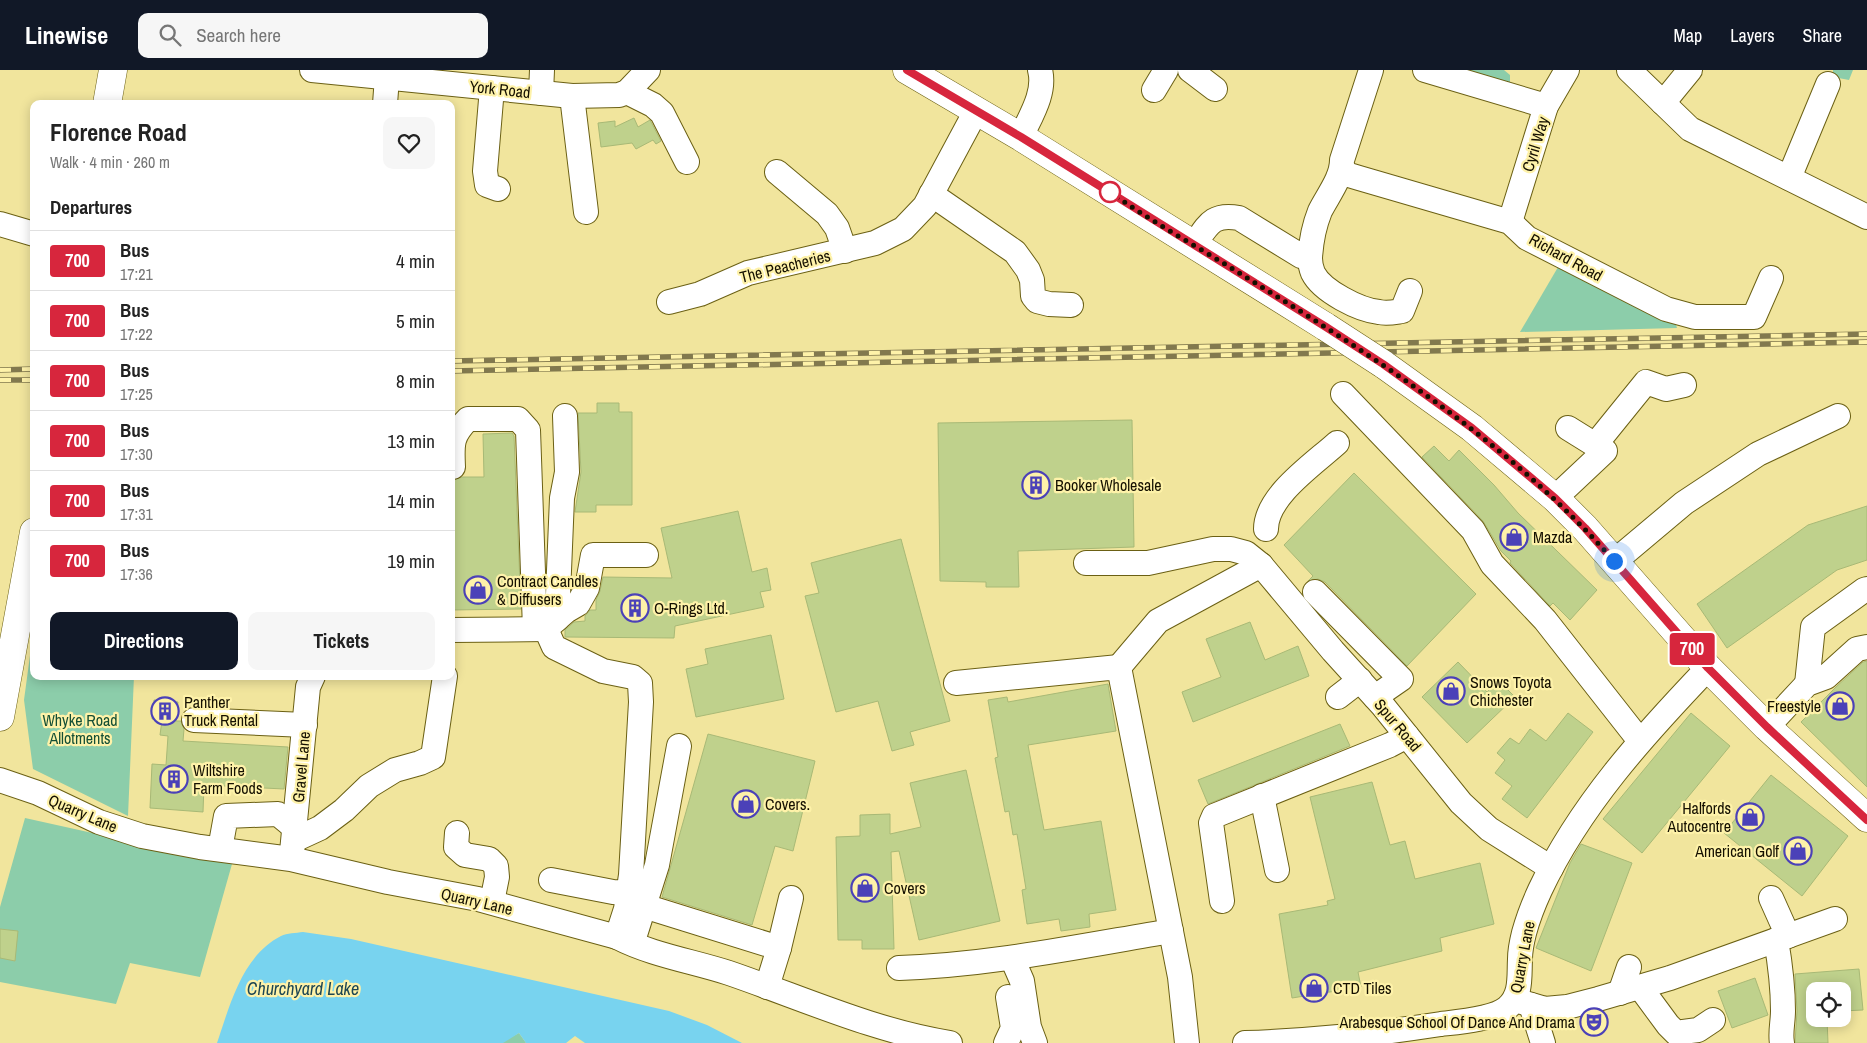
<!DOCTYPE html>
<meta charset="utf-8">
<style>
body{margin:0;font-family:"Archivo Narrow",sans-serif;background:#f6f6f6;color:#222;height:100vh;display:flex;flex-direction:column;font-size:19px;white-space:nowrap}
*{box-sizing:border-box;margin:0}
p{font-size:16px;color:#767676}
.icon{flex:none;width:28px;height:28px;fill:none;stroke:currentColor;stroke-width:2;stroke-linecap:round;stroke-linejoin:round}
.map{position:relative;flex:1;overflow:hidden}
.sheet{position:absolute;left:30px;top:30px;width:425px;height:580px;display:flex;flex-direction:column;background:#fff;border-radius:10px;box-shadow:0 2px 12px #0003}
.sheet>*{flex:none}
.badge{padding:0 10px;border-radius:4px;font-size:18px;line-height:32px}
.fabs{position:absolute;left:1806px;top:912px;display:grid;gap:10px}
.fabs a{display:grid;place-items:center;width:45px;height:45px;border-radius:10px;background:#fff;box-shadow:0 2px 12px #0003;font-size:25px}
.you{position:absolute;width:25px;height:25px;margin:-12px;border:4px solid #fff;border-radius:50%;background:#1a73e8;box-shadow:0 0 0 8px #1a73e833}
.map>.badge{position:absolute;translate:-50% -50%;box-shadow:0 0 0 2px #fff}
h2{padding:0 20px;font-size:19px;line-height:45px}
.round{display:grid;place-items:center;flex:none;width:52px;height:52px;border-radius:10px;background:#f6f6f6}
.headline{display:flex;align-items:center;justify-content:space-between;height:85px;padding:0 20px}
h1{font-size:24px;font-weight:700;line-height:38px}
.primary-button{display:flex;gap:10px;margin-top:auto;padding:10px 20px}
.primary-button a{flex:1;height:58px;border-radius:10px;background:#111827;color:#fff;font-size:20px;font-weight:700;line-height:58px;text-align:center}
.primary-button a+a{background:#f6f6f6;color:#222}
ul{padding:0;list-style:none}
li{display:flex;align-items:center;gap:15px;height:60px;padding:0 20px;border-top:1px solid #e0e0e0}
li div{flex:1}
li b{display:block;font-size:19px}
li em{font-style:normal}
li .badge{min-width:55px;font-weight:700;text-align:center}
header{display:flex;align-items:center;gap:30px;box-sizing:border-box;height:70px;padding:0 25px;background:#111827;color:#fff}
header strong{font-size:24px}
nav{display:flex;gap:28px;margin-inline-start:auto;font-size:18px}
.search{width:350px;height:45px;background:#f6f6f6;display:flex;align-items:center;gap:12px;box-sizing:border-box;padding:0 18px;border-radius:10px;color:#767676;font-size:19px}
.map>svg:first-child{display:block}
</style>
<header>
<strong>Linewise</strong>
<div class="search"><svg class="icon" aria-label="search" viewBox="0 0 24 24"><circle cx="10" cy="10" r="6"/><path d="M15 15l6 6"/></svg>Search here</div>
<nav><a>Map</a><a>Layers</a><a>Share</a></nav>
</header>
<div class="map">
<svg width="1867" height="973" viewBox="0 0 1867 973">
<rect width="100%" height="100%" fill="#f1e59d"/>
<g fill="#8ccdaa">
<polygon points="1443,0 1504,0 1510,5 1510,19"/>
<polygon points="1833,0 1853,0 1849,10 1833,7"/>
<polygon points="1561,192 1674,248 1677,258 1520,262"/>
<polygon points="34,556 34,606 134,606 128,746 33,699 24,630"/>
<polygon points="25,748 232,794 200,907 130,893 116,934 0,912 0,837"/>
<polygon points="519,963 526,973 503,973 503,971"/>
</g>
<path fill="#78d3ef" d="M303,862L351,869L669,941L707,955L742,973H585L575,966L566,973H526L519,963L503,973H217C230,935 242,886 281,866C287,863 296,863 303,862Z"/>
<g fill="#bfd18c" stroke="#a8b976">
<polygon points="634,48 638,57 650,50 661,71 656,74 653,70 636,79 632,73 601,77 598,53 615,51 615,57"/>
<polygon points="597,333 619,333 619,342 632,342 632,435 596,435 596,442 575,442 581,402 578,343 597,343"/>
<polygon points="1132,350 1134,477 1018,481 1019,517 986,517 986,512 940,511 938,353"/>
<polygon points="512,363 514,366 521,539 451,540 451,410 462,407 484,407 483,364"/>
<polygon points="1434,376 1449,391 1459,380 1494,415 1518,443 1597,520 1570,550 1553,533 1550,536 1510,493 1511,491 1501,481 1483,451 1422,387"/>
<polygon points="1354,403 1476,524 1407,596 1325,512 1318,509 1308,511 1313,506 1284,475"/>
<polygon points="1867,436 1867,490 1837,500 1727,578 1697,534 1808,455"/>
<polygon points="738,441 752,502 767,498 771,520 760,522 764,537 675,556 674,568 565,567 565,560 574,552 585,551 585,546 590,540 596,540 596,530 600,521 603,507 672,508 661,458"/>
<polygon points="901,469 950,651 910,662 914,675 892,681 878,631 836,642 805,526 819,523 811,493"/>
<polygon points="1250,552 1265,590 1298,576 1309,606 1193,652 1182,622 1221,607 1206,569"/>
<polygon points="771,565 784,629 696,647 686,599 708,594 705,579"/>
<polygon points="1867,591 1867,717 1801,652 1836,617 1863,592"/>
<polygon points="1458,592 1487,622 1499,611 1515,627 1467,673 1422,627"/>
<polygon points="1108,614 1116,661 1028,675 1044,760 1101,751 1116,840 1089,844 1090,857 1061,861 1059,849 1027,854 1022,820 1026,819 1017,764 1013,765 1009,741 1005,742 995,688 998,687 988,630 1007,627 1008,632"/>
<polygon points="154,630 178,632 176,651 181,651 184,659 183,671 288,677 284,719 204,715 203,742 150,738 152,694 166,695 168,666 160,665 162,650 152,649"/>
<polygon points="1568,643 1593,662 1527,748 1502,729 1512,716 1495,703 1505,690 1497,683 1510,668 1519,674 1530,659 1546,671"/>
<polygon points="1691,643 1730,676 1642,783 1603,749"/>
<polygon points="1340,654 1350,676 1208,734 1198,710"/>
<polygon points="708,664 815,691 793,781 775,776 752,855 662,827"/>
<polygon points="966,700 1000,851 919,870 899,781 891,782 894,879 862,879 862,870 838,870 836,767 860,766 860,745 890,744 890,764 921,757 910,713"/>
<polygon points="1771,705 1848,766 1802,826 1724,763"/>
<polygon points="1372,712 1390,775 1405,771 1415,809 1480,793 1494,854 1440,868 1442,881 1358,902 1361,917 1292,928 1279,844 1328,835 1327,831 1335,829 1310,727"/>
<polygon points="1581,774 1632,793 1591,901 1536,878 1570,793"/>
<polygon points="0,859 18,861 15,891 0,888"/>
<polygon points="1859,899 1863,940 1842,941 1842,921 1815,921 1815,949 1827,949 1828,973 1795,973 1797,941 1795,904"/>
<polygon points="1755,908 1768,945 1732,958 1718,921"/>
</g>
<g fill="none" stroke-linecap="round" stroke-linejoin="round">
<g stroke="#6b6014" stroke-width="26">
<g id="minor">
<polyline points="312,0 572,26 619,25 627,22 648,0"/>
<polyline points="1190,0 1215,19"/>
<polyline points="1425,0 1546,36"/>
<polyline points="1629,0 1690,59 1867,147"/>
<polyline points="492,18 485,101 487,115 498,119"/>
<polyline points="1154,20 1166,0"/>
<polyline points="627,22 653,35 662,43 687,92"/>
<polyline points="541,23 542,0"/>
<polyline points="572,26 586,142"/>
<polyline points="1663,33 1690,0"/>
<polyline points="385,34 387,7"/>
<path d="M1021,67C1030,47 1046,23 1040,0"/>
<polyline points="1342,99 1349,105 1359,108 1510,152 1527,168 1666,239 1695,247 1754,247 1771,208"/>
<polyline points="777,102 827,144 837,158 845,181"/>
<polyline points="1789,108 1828,14"/>
<polyline points="931,124 1015,182 1028,200 1032,210 1033,226 1037,231 1049,234 1071,235"/>
<polyline points="1510,152 1546,36 1567,0"/>
<polyline points="0,154 34,164"/>
<path d="M1194,175C1208,155 1212,143 1239,148L1301,186L1310,188C1311,171 1314,156 1320,141C1328,125 1342,108 1342,90L1371,0"/>
<path d="M1310,188C1310,193 1311,198 1313,203C1322,221 1359,240 1379,242C1387,244 1395,242 1402,241L1410,221"/>
<polyline points="669,232 700,224 748,203 875,173 903,159 925,136 976,41"/>
<polyline points="1343,324 1473,460 1492,494 1545,550 1640,671"/>
<polyline points="1595,375 1646,312 1666,319 1684,315"/>
<path d="M453,397C452,374 451,366 468,349H518L528,360L535,559"/>
<polyline points="1555,428 1605,381 1568,358"/>
<path d="M1266,459C1266,426 1314,394 1337,373"/>
<polyline points="1615,491 1684,433 1758,384 1838,346"/>
<polyline points="1086,493 1148,493 1213,479 1231,479 1246,483 1261,495 1333,581 1383,636 1461,733 1489,759 1551,798"/>
<polyline points="1315,522 1401,609 1375,627"/>
<polyline points="557,549 562,428 567,402 565,346"/>
<polyline points="549,556 566,541 578,534 587,518 593,485 646,485"/>
<polyline points="546,559 554,577 603,601 633,607 640,613 641,632 631,805 626,839 617,867"/>
<polyline points="451,560 546,559"/>
<polyline points="1119,597 1158,551 1261,495"/>
<polyline points="956,613 1119,597 1180,907 1187,973"/>
<polyline points="1807,614 1813,557 1864,520 1867,519"/>
<polyline points="1338,627 1360,610"/>
<polyline points="194,650 305,655"/>
<polyline points="1767,657 1807,614 1826,607 1857,579 1867,577"/>
<path d="M0,710L38,723L99,752L142,766L200,777L291,789L388,812L478,829L617,867C652,885 692,891 729,903C802,928 874,961 950,973"/>
<polyline points="1262,726 1277,800"/>
<polyline points="457,763 456,777 465,785 489,789 496,796 497,807 492,832"/>
<polyline points="294,770 320,758 344,740 369,716 395,700 420,693 433,687 445,606"/>
<polyline points="220,779 226,746 278,744 295,758"/>
<polyline points="292,782 308,617 313,606"/>
<polyline points="551,810 613,822 629,823"/>
<polyline points="1771,828 1788,866"/>
<polyline points="1222,831 1211,753 1214,746 1390,675 1407,666"/>
<polyline points="644,836 779,878 767,917"/>
<path d="M1776,870C1780,893 1783,918 1783,941C1783,952 1780,963 1782,973"/>
<polyline points="633,871 657,795 679,676"/>
<polyline points="779,878 791,828"/>
<polyline points="1012,888 1022,911 1029,957 1035,973"/>
<path d="M899,898C991,895 1081,876 1171,861"/>
<polyline points="1640,917 1668,955 1676,963 1698,960 1713,950"/>
<polyline points="1620,923 1629,897"/>
<polyline points="1515,930 1545,939 1567,937 1598,929 1670,908 1835,849"/>
<polyline points="1531,935 1543,973"/>
<polyline points="1006,973 1013,958 1008,927"/>
<path d="M1245,973C1312,971 1376,964 1441,954C1458,952 1494,949 1507,938C1522,925 1519,907 1520,889C1520,880 1522,871 1524,863C1528,848 1534,833 1540,820C1580,735 1644,665 1708,598"/>
</g>
</g>
<g stroke="#6b6014" stroke-width="29">
<g id="major">
<polyline points="907,0 1021,67 1326,257"/>
<polyline points="107,34 113,0"/>
<polyline points="1383,294 1472,358 1555,428 1585,458 1708,598 1767,657 1867,748"/>
<polyline points="0,647 34,462"/>
</g>
</g>
<use href="#minor" stroke="#fff" stroke-width="24"/>
<use href="#major" stroke="#fff" stroke-width="28"/>
<g stroke="#82794e" stroke-width="5.5">
<g id="rail">
<polyline points="451,291 1867,264"/>
<polyline points="0,300 34,299"/>
<polyline points="451,301 1867,272"/>
<polyline points="0,310 34,310"/>
</g>
</g>
<use href="#rail" stroke="#fef2a9" stroke-width="4" stroke-dasharray="11" stroke-linecap="butt"/>
<g stroke="#6b6014" stroke-width="29" stroke-linecap="butt">
<polyline id="major-bridge" points="1326,257 1383,294"/>
</g>
<use href="#major-bridge" stroke="#fff" stroke-width="28"/>
</g>
<g fill="none" stroke-linecap="round" stroke-linejoin="round">
<g stroke="#fff" stroke-width="11">
<polyline id="line" points="907,0 1021,67 1326,257 1383,294 1472,358 1555,428 1585,458 1708,598 1767,657 1867,750"/>
</g>
<use href="#line" stroke="#d7263d" stroke-width="8"/>
<path stroke="#151000" stroke-width="5" stroke-dasharray="0 9" d="M1110,122C1152,152 1198,177 1241,204C1374,287 1510,372 1614,491"/>
</g>
<defs>
<g id="building-ring" transform="scale(1.4375)"><circle r="9.5" fill="#fef2a9" stroke="#4b41b8" stroke-width="1.5"/><path d="M-4-6H4V6H1V3H-1V6H-4ZM-2.5-4.3h1.7v1.8h-1.7ZM.8-4.3h1.7v1.8H.8ZM-2.5-1h1.7V.8h-1.7ZM.8-1h1.7V.8H.8Z" fill="#4b41b8"/></g>
<g id="shop-ring" transform="scale(1.4375)"><circle r="9.5" fill="#fef2a9" stroke="#4b41b8" stroke-width="1.5"/><path d="M-5-2.5h2.3a2.7 3.5 0 0 1 5.4 0H5L5.5 6h-11ZM-1.5-2.5h3a1.5 2.3 0 0 0-3 0Z" fill="#4b41b8"/></g>
<g id="theatre-ring" transform="scale(1.4375)"><circle r="9.5" fill="#fef2a9" stroke="#4b41b8" stroke-width="1.5"/><path d="M-5-5.5Q0-4 5-5.5V0Q5 5 0 6Q-5 5-5 0ZM-3.3-2.5H-1v1.5H-3.3ZM1-2.5H3.3v1.5H1ZM-2.8 1Q0 5.5 2.8 1Z" fill="#4b41b8"/></g>
</defs>
<g fill-rule="evenodd">
<use href="#building-ring" x="1036" y="415"/>
<use href="#shop-ring" x="1514" y="467"/>
<use href="#shop-ring" x="478" y="520"/>
<use href="#building-ring" x="635" y="538"/>
<use href="#shop-ring" x="1451" y="621"/>
<use href="#shop-ring" x="1840" y="636"/>
<use href="#building-ring" x="165" y="641"/>
<use href="#building-ring" x="174" y="709"/>
<use href="#shop-ring" x="746" y="734"/>
<use href="#shop-ring" x="1750" y="747"/>
<use href="#shop-ring" x="1798" y="781"/>
<use href="#shop-ring" x="865" y="818"/>
<use href="#shop-ring" x="1314" y="918"/>
<use href="#theatre-ring" x="1594" y="952"/>
</g>
<circle fill="#fff" stroke="#d7263d" stroke-width="2.5" cx="1110" cy="122" r="10"/>
<g text-anchor="middle" dominant-baseline="central" stroke-width="4.5" stroke-linejoin="round" paint-order="stroke">
<g font-size="16" fill="#151000" stroke="#fef2a9">
<text transform="translate(500 19) rotate(6)">York Road</text>
<text transform="translate(1535 74) rotate(-73)">Cyril Way</text>
<text transform="translate(1566 187) rotate(29)">Richard Road</text>
<text transform="translate(785 196) rotate(-14)">The Peacheries</text>
<text transform="translate(1398 655) rotate(50)">Spur Road</text>
<text transform="translate(301 697) rotate(-85)">Gravel Lane</text>
<text transform="translate(83 743) rotate(23)">Quarry Lane</text>
<text transform="translate(477 831) rotate(13)">Quarry Lane</text>
<text transform="translate(1522 887) rotate(-79)">Quarry Lane</text>
</g>
<g font-size="16" fill="#151000" stroke="#fef2a9" text-anchor="start">
<text x="1055" y="415">Booker Wholesale</text>
<text x="1533" y="467">Mazda</text>
<text x="497" y="511">Contract Candles<tspan x="497" dy="18">&amp; Diffusers</tspan></text>
<text x="654" y="538">O-Rings Ltd.</text>
<text x="1470" y="612">Snows Toyota<tspan x="1470" dy="18">Chichester</tspan></text>
<text x="184" y="632">Panther<tspan x="184" dy="18">Truck Rental</tspan></text>
<text x="1821" y="636" text-anchor="end">Freestyle</text>
<text x="193" y="700">Wiltshire<tspan x="193" dy="18">Farm Foods</tspan></text>
<text x="765" y="734">Covers.</text>
<text x="1731" y="738" text-anchor="end">Halfords<tspan x="1731" dy="18">Autocentre</tspan></text>
<text x="1779" y="781" text-anchor="end">American Golf</text>
<text x="884" y="818">Covers</text>
<text x="1333" y="918">CTD Tiles</text>
<text x="1575" y="952" text-anchor="end">Arabesque School Of Dance And Drama</text>
</g>
<g font-size="16" fill="#144f35" stroke="#fef2a9">
<text x="80" y="650">Whyke Road<tspan x="80" dy="18">Allotments</tspan></text>
</g>
<g font-size="18" font-style="italic" fill="#1d4653" stroke="#fef2a9">
<text x="303" y="918">Churchyard Lake</text>
</g>
</g>
</svg>
<div class="fabs">
<a><svg class="icon" aria-label="locate" viewBox="0 0 24 24"><circle cx="12" cy="12" r="6"/><path d="M12 2v4M12 18v4M2 12h4M18 12h4"/></svg></a>
</div>
<div class="you" style="left:1614px;top:491px"></div>
<b class="badge" style="left:1692px;top:579px;background:#d7263d;color:#fff">700</b>
<section class="sheet">
<div class="headline"><div><h1>Florence Road</h1><p>Walk · 4 min · 260 m</p></div><a class="round"><svg class="icon" aria-label="heart" viewBox="0 0 24 24"><path d="M12 20l-8-8c-3-5 5-10 8-4 3-6 11-1 8 4z"/></svg></a></div>
<h2>Departures</h2>
<ul>
<li><span class="badge" style="background:#d7263d;color:#fff">700</span><div><b>Bus</b><p>17:21</p></div><em>4 min</em></li>
<li><span class="badge" style="background:#d7263d;color:#fff">700</span><div><b>Bus</b><p>17:22</p></div><em>5 min</em></li>
<li><span class="badge" style="background:#d7263d;color:#fff">700</span><div><b>Bus</b><p>17:25</p></div><em>8 min</em></li>
<li><span class="badge" style="background:#d7263d;color:#fff">700</span><div><b>Bus</b><p>17:30</p></div><em>13 min</em></li>
<li><span class="badge" style="background:#d7263d;color:#fff">700</span><div><b>Bus</b><p>17:31</p></div><em>14 min</em></li>
<li><span class="badge" style="background:#d7263d;color:#fff">700</span><div><b>Bus</b><p>17:36</p></div><em>19 min</em></li>
</ul>
<div class="primary-button"><a>Directions</a><a>Tickets</a></div>
</section>
</div>
